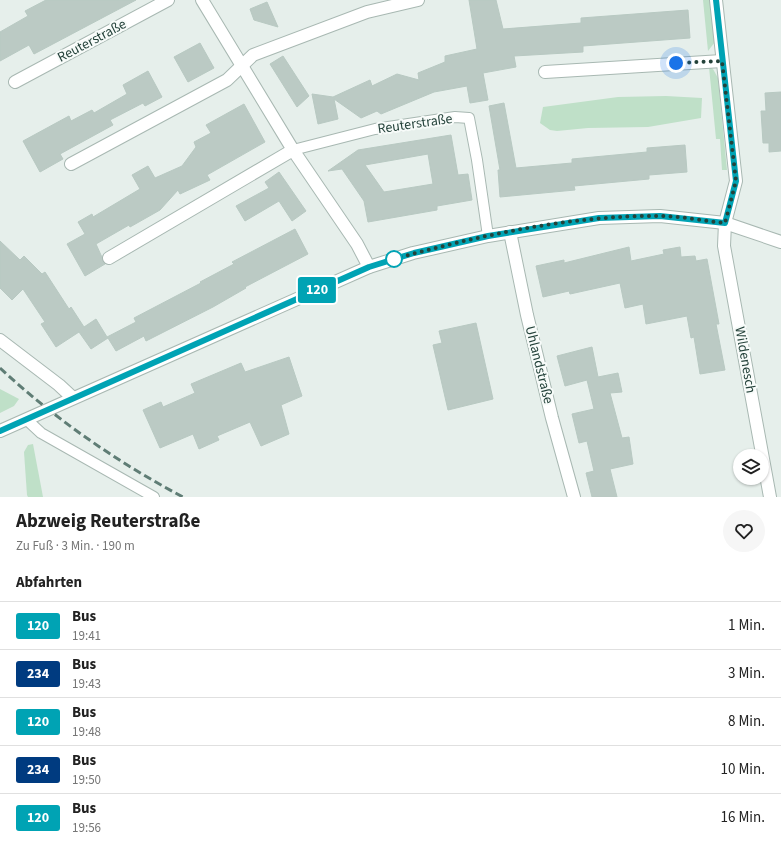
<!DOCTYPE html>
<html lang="de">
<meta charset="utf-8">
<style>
body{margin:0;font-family:"Source Sans 3",sans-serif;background:#f6f6f6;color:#222;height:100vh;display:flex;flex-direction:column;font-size:15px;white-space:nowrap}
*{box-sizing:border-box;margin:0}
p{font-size:13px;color:#767676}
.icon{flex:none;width:22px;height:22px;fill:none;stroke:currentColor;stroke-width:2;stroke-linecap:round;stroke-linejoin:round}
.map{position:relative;height:497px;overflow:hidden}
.sheet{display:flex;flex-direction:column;background:#fff;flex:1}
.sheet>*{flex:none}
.badge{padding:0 8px;border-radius:3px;font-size:14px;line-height:26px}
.buttons{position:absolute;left:733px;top:449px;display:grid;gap:8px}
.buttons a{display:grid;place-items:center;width:36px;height:36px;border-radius:50%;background:#fff;box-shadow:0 1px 3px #0004;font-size:20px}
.you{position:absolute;width:20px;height:20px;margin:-10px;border:3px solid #fff;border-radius:50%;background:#1a73e8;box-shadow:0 0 0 6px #1a73e833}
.map>.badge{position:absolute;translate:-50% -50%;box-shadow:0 0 0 2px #fff}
h2{padding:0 16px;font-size:15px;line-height:36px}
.round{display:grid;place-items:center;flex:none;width:42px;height:42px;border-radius:21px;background:#f6f6f6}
.overview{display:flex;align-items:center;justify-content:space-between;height:68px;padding:0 16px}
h1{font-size:19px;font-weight:700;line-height:30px}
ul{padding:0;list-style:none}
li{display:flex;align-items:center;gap:12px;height:48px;padding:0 16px;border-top:1px solid #e0e0e0}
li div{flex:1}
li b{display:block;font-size:15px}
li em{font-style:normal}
li .badge{min-width:44px;font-weight:700;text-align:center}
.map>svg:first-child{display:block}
</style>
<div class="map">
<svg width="781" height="497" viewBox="0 0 781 497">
<rect width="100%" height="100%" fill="#e6efeb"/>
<g fill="#bfe0c8">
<polygon points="703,0 711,0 715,42 708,51"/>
<polygon points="709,67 713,69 718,78 727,170 722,170 720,139 716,139"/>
<polygon points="666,96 702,98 701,118 648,127 588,128 557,131 550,130 540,123 543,107 618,97"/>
<polygon points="0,389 19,399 14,406 0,413"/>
<polygon points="33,444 43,497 28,497 27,495 24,452 28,445"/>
</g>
<g fill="#bbcac4" stroke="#b8c9c2" fill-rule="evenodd">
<polygon points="46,0 136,0 34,54 29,45 0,61 0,32 28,16 25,11"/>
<polygon points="469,0 496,0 503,29 581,23 581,18 688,10 690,38 583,46 583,52 514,56 516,67 483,73 488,100 470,103 467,86 434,92 381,114 377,111 361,118 334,99 338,119 318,124 312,94 333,97 370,80 372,86 397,74 419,80 418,73 445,62 445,56 477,49"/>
<polygon points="267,2 278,27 254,20 250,9"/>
<polygon points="200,43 214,68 188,82 174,57"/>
<polygon points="283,56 309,96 297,107 270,64"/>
<polygon points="148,71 162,97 145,106 143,103 110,120 113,125 60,154 63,159 40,172 23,141 69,116 71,121 92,110 94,113 127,94 123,85"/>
<polygon points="781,92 781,151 769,152 769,143 763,143 761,111 766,111 765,93"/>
<polygon points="504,103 516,168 572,163 572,159 647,152 647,148 685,145 687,172 649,175 649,179 574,186 575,190 500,197 498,170 500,170 489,106"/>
<polygon points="244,104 265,142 207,175 210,180 180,194 178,190 160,210 130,227 129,225 96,244 105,264 85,276 67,244 85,234 78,222 92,214 93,217 140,189 132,175 148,166 155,178 182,166 196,147 194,142 211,133 206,125"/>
<path d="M451,135L458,175L468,174L472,200L437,206V210L368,222L364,201L342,169L328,171L358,150ZM428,154L433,184L384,192L365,165Z"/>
<polygon points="279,172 306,211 292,221 279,201 245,221 236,206 269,188 265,182"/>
<polygon points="295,229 308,254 245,287 246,288 213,307 146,341 144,336 116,351 108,338 91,349 79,332 56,347 41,324 45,322 23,289 12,300 0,288 0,241 20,260 24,256 42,274 45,272 69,309 71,307 84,327 96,319 107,337 136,322 134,318 201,283 200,282 234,264 232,262"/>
<polygon points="629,247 631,261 664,254 663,250 680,247 681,257 695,256 696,261 707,259 719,324 716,324 725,370 700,374 694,337 691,338 687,316 646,324 643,304 625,308 620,283 570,294 569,291 543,297 536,266 564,260 564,263"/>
<polygon points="476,323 493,399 448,410 433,345 442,343 439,331"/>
<polygon points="592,347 598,377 618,373 622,392 610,393 622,438 629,437 633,464 610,469 617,497 592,497 586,473 594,471 587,441 579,443 572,414 594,409 587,380 565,386 557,356"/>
<polygon points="289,357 302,396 281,405 289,434 261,446 250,422 217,436 219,440 199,449 193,434 160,448 143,410 161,402 163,407 195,393 191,384 241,363 245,372"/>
</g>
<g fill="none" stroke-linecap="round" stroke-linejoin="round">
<g stroke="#a8b8b2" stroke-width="12">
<g id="lane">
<polyline points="293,150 375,129 455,117 469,118 477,160 488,236"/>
<polyline points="26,419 41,433 154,497"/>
</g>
</g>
<g stroke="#a8b8b2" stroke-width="14">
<g id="street">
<polyline points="202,0 293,150 357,244 369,267"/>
<polyline points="716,0 736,181 725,223 724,246 770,497"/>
<polyline points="545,72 722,61"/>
<polyline points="15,82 168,0"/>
<polyline points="71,164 227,80 253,55 367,12 418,0"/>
<polyline points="510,232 527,315 552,418 574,497"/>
<polyline points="109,258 293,150"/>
<polyline points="0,340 59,385 73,398"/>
<polyline points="0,431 369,267 413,253 488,236 599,218 660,216 725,223 781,242"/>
</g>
</g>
<use href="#lane" stroke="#fff" stroke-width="10"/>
<use href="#street" stroke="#fff" stroke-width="12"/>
<path stroke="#5f7d75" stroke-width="3" stroke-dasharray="8 4" stroke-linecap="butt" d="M0,368C55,419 117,462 183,497"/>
</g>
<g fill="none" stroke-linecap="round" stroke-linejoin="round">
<g stroke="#fff" stroke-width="9">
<polyline id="line" points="0,431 369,267 414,253 488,236 599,218 660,216 725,223 736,181 716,0"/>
</g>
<use href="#line" stroke="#00a3b4" stroke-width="6"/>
<path stroke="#24423a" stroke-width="4" stroke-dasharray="0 7.2" d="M394,259C476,236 573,215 658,216C681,216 703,221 725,223L736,181L722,61L676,63"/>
</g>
<circle fill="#fff" stroke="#00a3b4" stroke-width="2" cx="394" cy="259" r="8"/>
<g text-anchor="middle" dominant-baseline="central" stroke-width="4" stroke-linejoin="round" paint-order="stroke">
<g font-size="14" fill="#24423a" stroke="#f7fbf9">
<text transform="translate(92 41) rotate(-28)">Reuterstraße</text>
<text transform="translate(415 124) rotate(-8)">Reuterstraße</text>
<text transform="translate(745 360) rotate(80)">Wildenesch</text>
<text transform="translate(539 365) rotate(76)">Uhlandstraße</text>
</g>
</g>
</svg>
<div class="buttons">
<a><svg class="icon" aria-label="layers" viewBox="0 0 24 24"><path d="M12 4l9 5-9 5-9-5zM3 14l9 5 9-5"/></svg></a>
</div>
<div class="you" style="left:676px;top:63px"></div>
<b class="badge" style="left:317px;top:290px;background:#00a3b4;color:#fff">120</b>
</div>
<section class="sheet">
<div class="overview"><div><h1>Abzweig Reuterstraße</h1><p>Zu Fuß · 3 Min. · 190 m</p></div><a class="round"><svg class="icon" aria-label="heart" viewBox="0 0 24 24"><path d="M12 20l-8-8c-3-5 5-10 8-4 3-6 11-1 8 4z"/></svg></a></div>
<h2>Abfahrten</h2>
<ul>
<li><span class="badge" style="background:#00a3b4;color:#fff">120</span><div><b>Bus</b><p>19:41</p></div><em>1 Min.</em></li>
<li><span class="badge" style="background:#003b80;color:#fff">234</span><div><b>Bus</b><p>19:43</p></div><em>3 Min.</em></li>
<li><span class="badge" style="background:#00a3b4;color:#fff">120</span><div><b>Bus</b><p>19:48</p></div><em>8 Min.</em></li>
<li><span class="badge" style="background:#003b80;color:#fff">234</span><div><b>Bus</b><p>19:50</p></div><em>10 Min.</em></li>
<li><span class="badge" style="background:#00a3b4;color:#fff">120</span><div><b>Bus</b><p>19:56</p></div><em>16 Min.</em></li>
</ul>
</section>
